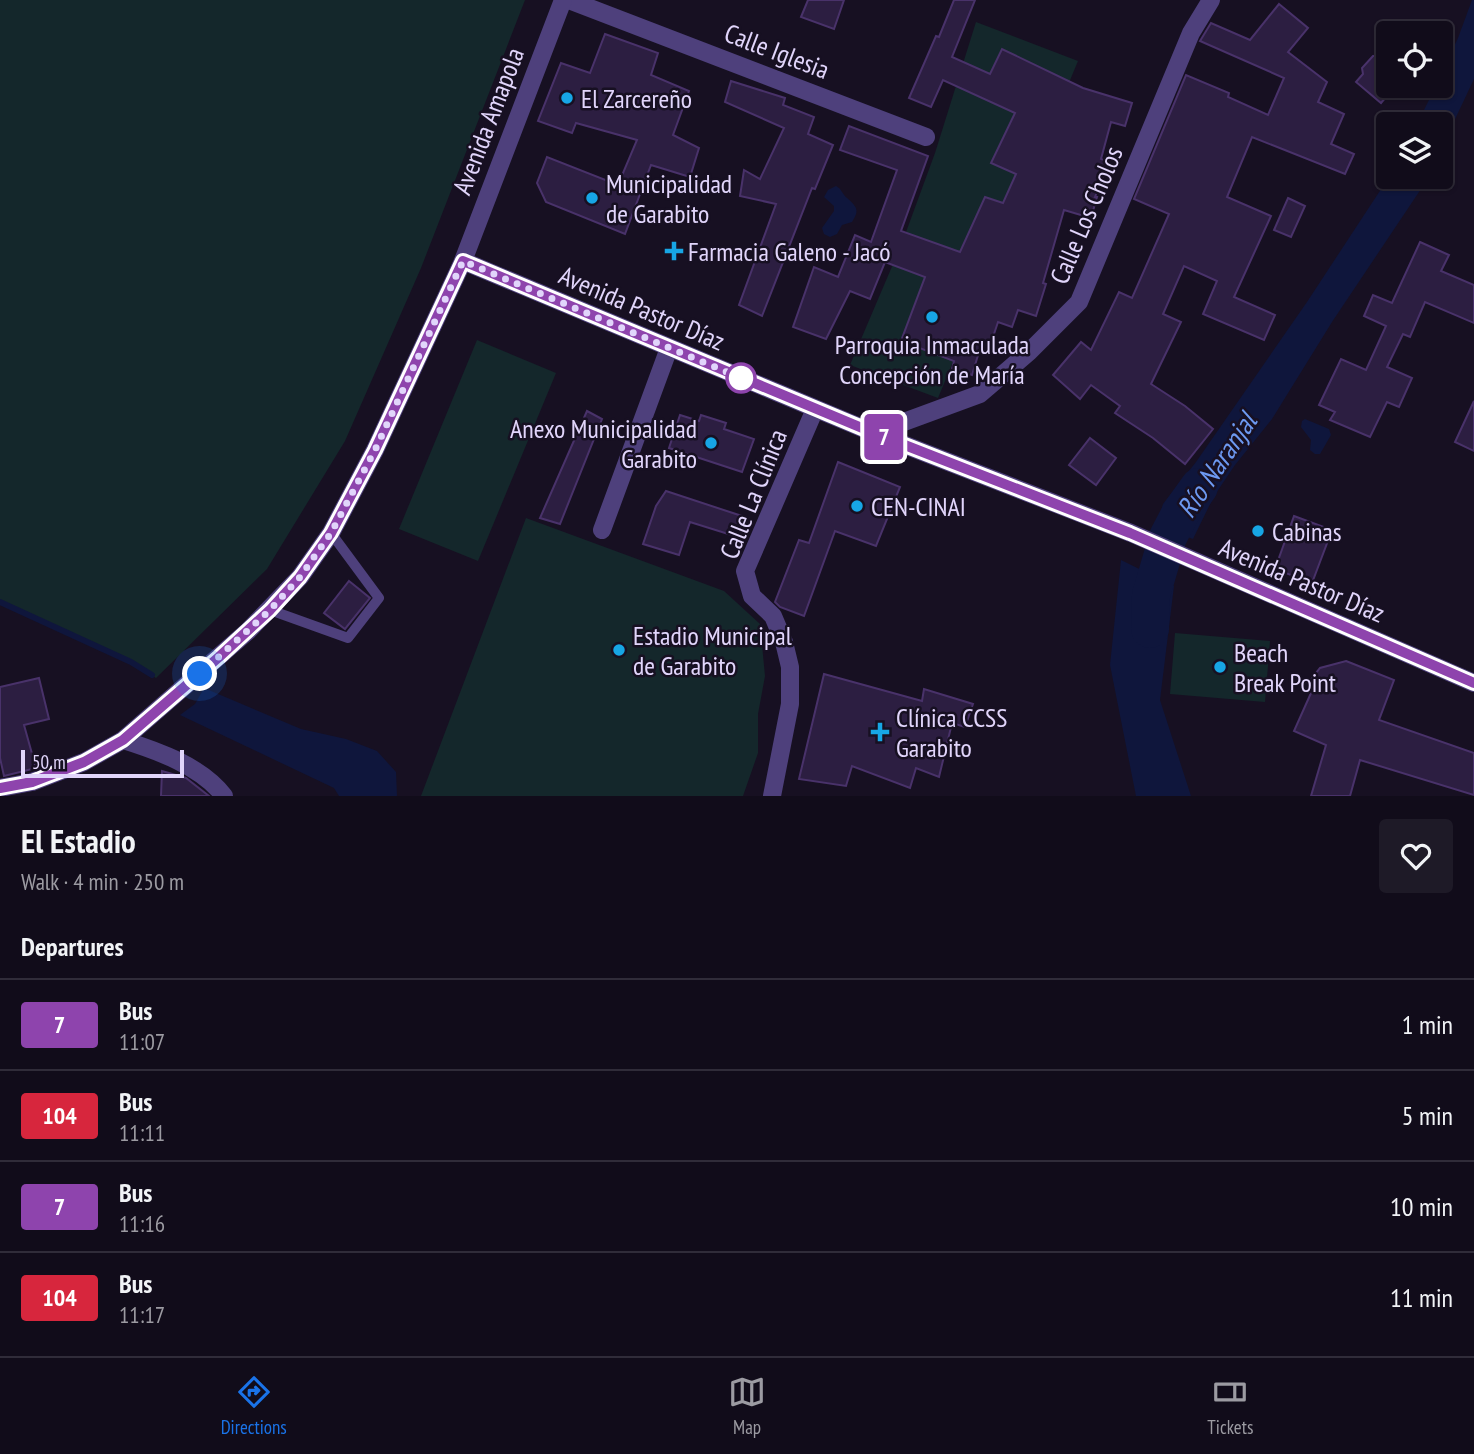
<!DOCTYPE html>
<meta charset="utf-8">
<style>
body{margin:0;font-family:"PT Sans Narrow",sans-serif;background:#1e1a27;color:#f1f3f6;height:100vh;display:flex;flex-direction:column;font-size:26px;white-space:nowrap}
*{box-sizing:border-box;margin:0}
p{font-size:23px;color:#9c9ba2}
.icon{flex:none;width:38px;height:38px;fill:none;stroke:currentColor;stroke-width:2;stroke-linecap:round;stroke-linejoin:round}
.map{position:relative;height:796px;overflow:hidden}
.panel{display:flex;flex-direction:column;background:#110c1a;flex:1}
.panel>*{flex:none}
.badge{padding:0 14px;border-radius:5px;font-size:24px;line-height:46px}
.controls{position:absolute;left:1376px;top:21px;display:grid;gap:14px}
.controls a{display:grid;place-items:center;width:77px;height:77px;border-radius:7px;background:#110c1a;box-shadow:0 2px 5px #0004,0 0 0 2px #302c39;font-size:35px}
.scale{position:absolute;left:21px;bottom:18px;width:163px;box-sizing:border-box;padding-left:7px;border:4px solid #e1d5fb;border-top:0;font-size:19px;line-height:24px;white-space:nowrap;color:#e1d5fb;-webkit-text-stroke:5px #171022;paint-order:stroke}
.you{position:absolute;width:35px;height:35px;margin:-18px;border:5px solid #fff;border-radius:50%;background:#1a73e8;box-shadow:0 0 0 10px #1a73e833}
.map>.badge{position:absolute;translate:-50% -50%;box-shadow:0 0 0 4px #fff}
h2{padding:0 21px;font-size:26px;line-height:63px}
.round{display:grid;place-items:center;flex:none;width:74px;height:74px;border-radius:7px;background:#1e1a27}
.headline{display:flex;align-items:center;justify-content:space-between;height:119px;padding:0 21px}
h1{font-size:33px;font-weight:700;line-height:52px}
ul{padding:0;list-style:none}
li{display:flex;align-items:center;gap:21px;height:91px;padding:0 21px;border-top:2px solid #302c39}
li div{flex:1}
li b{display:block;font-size:26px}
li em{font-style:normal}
li .badge{min-width:77px;font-weight:700;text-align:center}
.tab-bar{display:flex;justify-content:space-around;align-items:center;height:98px;border-top:2px solid #302c39;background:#110c1a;font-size:19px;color:#9c9ba2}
.tab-bar a{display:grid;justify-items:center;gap:4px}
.tab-bar .on{color:#1a73e8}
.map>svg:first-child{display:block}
</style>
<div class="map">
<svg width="1474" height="796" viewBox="0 0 1474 796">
<rect width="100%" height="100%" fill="#171022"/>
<g fill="#14272b">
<polygon points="0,0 525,0 421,268 345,441 267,569 156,678 131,662 0,602"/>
<polygon points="976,22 1078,61 938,398 850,365 902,243 935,153"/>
<polygon points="477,340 556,373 478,561 399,529"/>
<polygon points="526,518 724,591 760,624 765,676 758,714 758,753 743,796 421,796"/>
<polygon points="1175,633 1270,641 1265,702 1170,694"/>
</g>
<g fill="#0f163c">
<polygon points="1472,0 1474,0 1474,79 1440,151 1440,124 1417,124 1436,86 1440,86 1440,76 1458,38"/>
<polygon points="1389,177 1429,177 1332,322 1272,419 1235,465 1214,496 1193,539 1157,526 1163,504 1196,462 1307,302"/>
<path d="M836,186C842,189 842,194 847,198C857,207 860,210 852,222L842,225L837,234L830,237L824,234L822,228L834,211V206L824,197L828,190Z"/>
<polygon points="1305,419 1329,429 1331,435 1320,454 1315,454 1310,450 1311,440 1301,427 1302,421"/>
<polygon points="1121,560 1174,586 1160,700 1191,796 1136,796 1110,665"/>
<polygon points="204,688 301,729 346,739 377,751 396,772 397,796 339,796 334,788 180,715 195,704"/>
</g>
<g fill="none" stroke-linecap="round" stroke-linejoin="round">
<polyline stroke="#0f163c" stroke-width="6" points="0,602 131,662 152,675"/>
<polyline stroke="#0f163c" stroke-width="38" points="1150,629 1151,595 1168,537 1181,512 1199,487"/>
</g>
<g fill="#2c1e41" stroke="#49326a" stroke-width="2">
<polygon points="808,0 844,0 834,29 801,17"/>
<polygon points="954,0 975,0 952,57 990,74 1002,49 1083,88 1132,103 1125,126 1111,122 1101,159 1109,162 1095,197 1097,197 1091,218 1064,210 1043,283 1046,284 1036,316 1018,310 1012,327 998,322 987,355 979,352 972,375 952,369 954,361 901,341 925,277 885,262 870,299 850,291 826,339 793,327 814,267 838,277 855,235 871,242 897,170 840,150 849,126 928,156 901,231 960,252 985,197 1003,203 1016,174 991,163 1015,113 943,80 931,107 909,98 936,36 939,37"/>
<polygon points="1279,4 1308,28 1288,52 1327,82 1318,102 1344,114 1331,144 1354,154 1345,174 1252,137 1227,197 1271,216 1234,297 1275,315 1264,340 1203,314 1217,281 1184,266 1163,314 1181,322 1151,384 1185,406 1213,429 1185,464 1153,438 1115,413 1120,406 1091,385 1080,399 1053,375 1081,342 1091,350 1119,292 1132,298 1169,214 1134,199 1186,75 1229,93 1228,97 1268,115 1284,78 1200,41 1211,23 1250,40"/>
<polygon points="605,34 658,53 651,75 689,91 673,135 699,148 690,177 651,165 625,234 546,202 537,183 547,157 618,185 637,140 576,123 572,133 538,121 561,63 590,73"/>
<polygon points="1388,55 1388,87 1392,90 1381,103 1356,82 1363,74 1362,68 1373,56"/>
<polygon points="731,81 785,98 783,105 814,117 808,134 833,145 815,189 812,188 762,316 739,305 776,204 740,196 744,170 760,179 784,128 725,102"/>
<polygon points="1288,198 1305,206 1291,237 1274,230"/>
<polygon points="1420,242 1449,255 1441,271 1474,285 1474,323 1425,302 1410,337 1403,334 1387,367 1412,378 1399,407 1387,402 1370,437 1330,420 1335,412 1319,405 1341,359 1366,370 1386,326 1364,316 1373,295 1392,303"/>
<polygon points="1474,401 1474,451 1455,442"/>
<polygon points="587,411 602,419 560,524 540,518"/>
<polygon points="680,415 699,421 701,415 726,423 724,429 754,439 742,472 669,448"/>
<polygon points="1090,438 1116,458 1096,485 1069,465"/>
<polygon points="838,462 900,487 876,546 835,531 804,616 780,607 775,602 799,540 809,543"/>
<polygon points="666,491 748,518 741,538 690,522 679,555 643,544 656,506"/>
<polygon points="1294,516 1332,530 1312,583 1275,569"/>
<polygon points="349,581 370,598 345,629 324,613"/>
<polygon points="1346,661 1394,680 1379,720 1474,753 1474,795 1360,760 1350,796 1311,796 1326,745 1294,731 1311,693 1309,682 1320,668"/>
<polygon points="824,674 922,701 924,689 973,704 965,727 952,723 939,777 916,768 910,788 852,766 846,786 799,779"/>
<polygon points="39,678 49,719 24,725 36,768 4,776 0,758 0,687"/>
<polygon points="162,771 186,778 209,796 161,796"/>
</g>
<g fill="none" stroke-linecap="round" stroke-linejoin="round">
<polyline stroke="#4e407c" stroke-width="10" points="270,610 348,638 379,598 331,533"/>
<g stroke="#4e407c" stroke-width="18">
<polyline points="569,0 926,137"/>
<polyline points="463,261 874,433 1131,533 1474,683"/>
<polyline points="874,433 980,394 1029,352 1079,302 1191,33 1211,0"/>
<polyline points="602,530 669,348"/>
<path d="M123,740C158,751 201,766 224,796"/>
<polyline points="772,796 790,704 790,667 784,642 773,616 752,596 745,571 815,409"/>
</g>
<polyline stroke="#4e407c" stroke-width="18" points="0,788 32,782 84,762 123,740 248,631 300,577 331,533 375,450 463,261 563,0"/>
</g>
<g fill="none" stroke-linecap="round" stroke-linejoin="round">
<g stroke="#fff" stroke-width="16">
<polyline id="line" points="0,788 32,782 84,762 123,740 219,657 270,610 300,577 331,533 375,450 463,261 874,433 1130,533 1474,683"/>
</g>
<use href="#line" stroke="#8e44ad" stroke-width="10"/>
<polyline stroke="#e1d5fb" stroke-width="7" stroke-dasharray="0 12.6" points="200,674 270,610 300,577 331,533 375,450 463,261 741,378"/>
</g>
<g fill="#17a6e5" stroke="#171022" stroke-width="2.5">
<circle cx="567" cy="98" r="7"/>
<circle cx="592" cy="198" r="7"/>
<path d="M670.5 240.5h7v7h7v7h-7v7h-7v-7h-7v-7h7z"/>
<circle cx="932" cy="317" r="7"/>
<circle cx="711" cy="443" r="7"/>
<circle cx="857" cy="506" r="7"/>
<circle cx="1258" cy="531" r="7"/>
<circle cx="619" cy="650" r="7"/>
<circle cx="1220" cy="667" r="7"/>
<path d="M876.5 721.5h7v7h7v7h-7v7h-7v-7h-7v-7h7z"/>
</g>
<circle fill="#fff" stroke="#8e44ad" stroke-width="3.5" cx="741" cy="378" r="14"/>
<g text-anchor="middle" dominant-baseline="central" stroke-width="5" stroke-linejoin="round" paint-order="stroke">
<g font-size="26" fill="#e1d5fb" stroke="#171022">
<text transform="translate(777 51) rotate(21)">Calle Iglesia</text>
<text transform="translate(488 121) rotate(-69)">Avenida Amapola</text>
<text transform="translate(1086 215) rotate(-67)">Calle Los Cholos</text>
<text transform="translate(642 308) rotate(23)">Avenida Pastor Díaz</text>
<text transform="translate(753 494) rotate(-68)">Calle La Clínica</text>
<text transform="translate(1302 580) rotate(23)">Avenida Pastor Díaz</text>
</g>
<g font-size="26" fill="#e1d5fb" stroke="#171022" text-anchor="start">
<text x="581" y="98">El Zarcereño</text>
<text x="606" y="183">Municipalidad<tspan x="606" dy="30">de Garabito</tspan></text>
<text x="688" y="251">Farmacia Galeno - Jacó</text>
<text x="932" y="344" text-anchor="middle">Parroquia Inmaculada<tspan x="932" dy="30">Concepción de María</tspan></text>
<text x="697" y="428" text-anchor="end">Anexo Municipalidad<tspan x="697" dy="30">Garabito</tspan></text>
<text x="871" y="506">CEN-CINAI</text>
<text x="1272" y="531">Cabinas</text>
<text x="633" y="635">Estadio Municipal<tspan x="633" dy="30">de Garabito</tspan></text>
<text x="1234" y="652">Beach<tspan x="1234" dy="30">Break Point</tspan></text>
<text x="896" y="717">Clínica CCSS<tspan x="896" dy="30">Garabito</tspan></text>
</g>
<g font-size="28" font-style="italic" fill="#6d99f1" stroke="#171022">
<text transform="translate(1216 465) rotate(-56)">Río Naranjal</text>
</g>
</g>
</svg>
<div class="controls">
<a><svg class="icon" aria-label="locate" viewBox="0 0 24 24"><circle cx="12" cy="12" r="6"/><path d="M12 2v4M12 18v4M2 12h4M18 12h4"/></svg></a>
<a><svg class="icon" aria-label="layers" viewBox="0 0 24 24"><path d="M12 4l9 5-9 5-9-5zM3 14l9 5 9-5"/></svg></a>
</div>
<div class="scale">50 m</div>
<div class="you" style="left:200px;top:674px"></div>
<b class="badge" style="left:884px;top:437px;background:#8e44ad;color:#fff">7</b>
</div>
<section class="panel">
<div class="headline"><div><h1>El Estadio</h1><p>Walk · 4 min · 250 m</p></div><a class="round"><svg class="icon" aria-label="heart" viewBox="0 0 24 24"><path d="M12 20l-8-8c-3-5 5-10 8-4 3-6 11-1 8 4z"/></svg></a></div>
<h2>Departures</h2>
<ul>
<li><span class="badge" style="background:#8e44ad;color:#fff">7</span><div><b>Bus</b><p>11:07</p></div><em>1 min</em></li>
<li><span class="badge" style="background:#d7263d;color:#fff">104</span><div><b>Bus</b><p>11:11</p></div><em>5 min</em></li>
<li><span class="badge" style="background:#8e44ad;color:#fff">7</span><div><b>Bus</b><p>11:16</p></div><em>10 min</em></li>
<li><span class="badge" style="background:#d7263d;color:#fff">104</span><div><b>Bus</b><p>11:17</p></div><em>11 min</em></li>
</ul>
</section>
<nav class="tab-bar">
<a class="on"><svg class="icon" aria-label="directions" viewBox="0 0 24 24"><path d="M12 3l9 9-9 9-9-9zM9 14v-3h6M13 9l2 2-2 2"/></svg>Directions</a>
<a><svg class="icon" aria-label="map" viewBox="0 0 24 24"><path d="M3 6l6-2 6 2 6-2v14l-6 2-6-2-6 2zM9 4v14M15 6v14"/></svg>Map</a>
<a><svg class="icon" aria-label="tickets" viewBox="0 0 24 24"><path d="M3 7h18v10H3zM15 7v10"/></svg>Tickets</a>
</nav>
